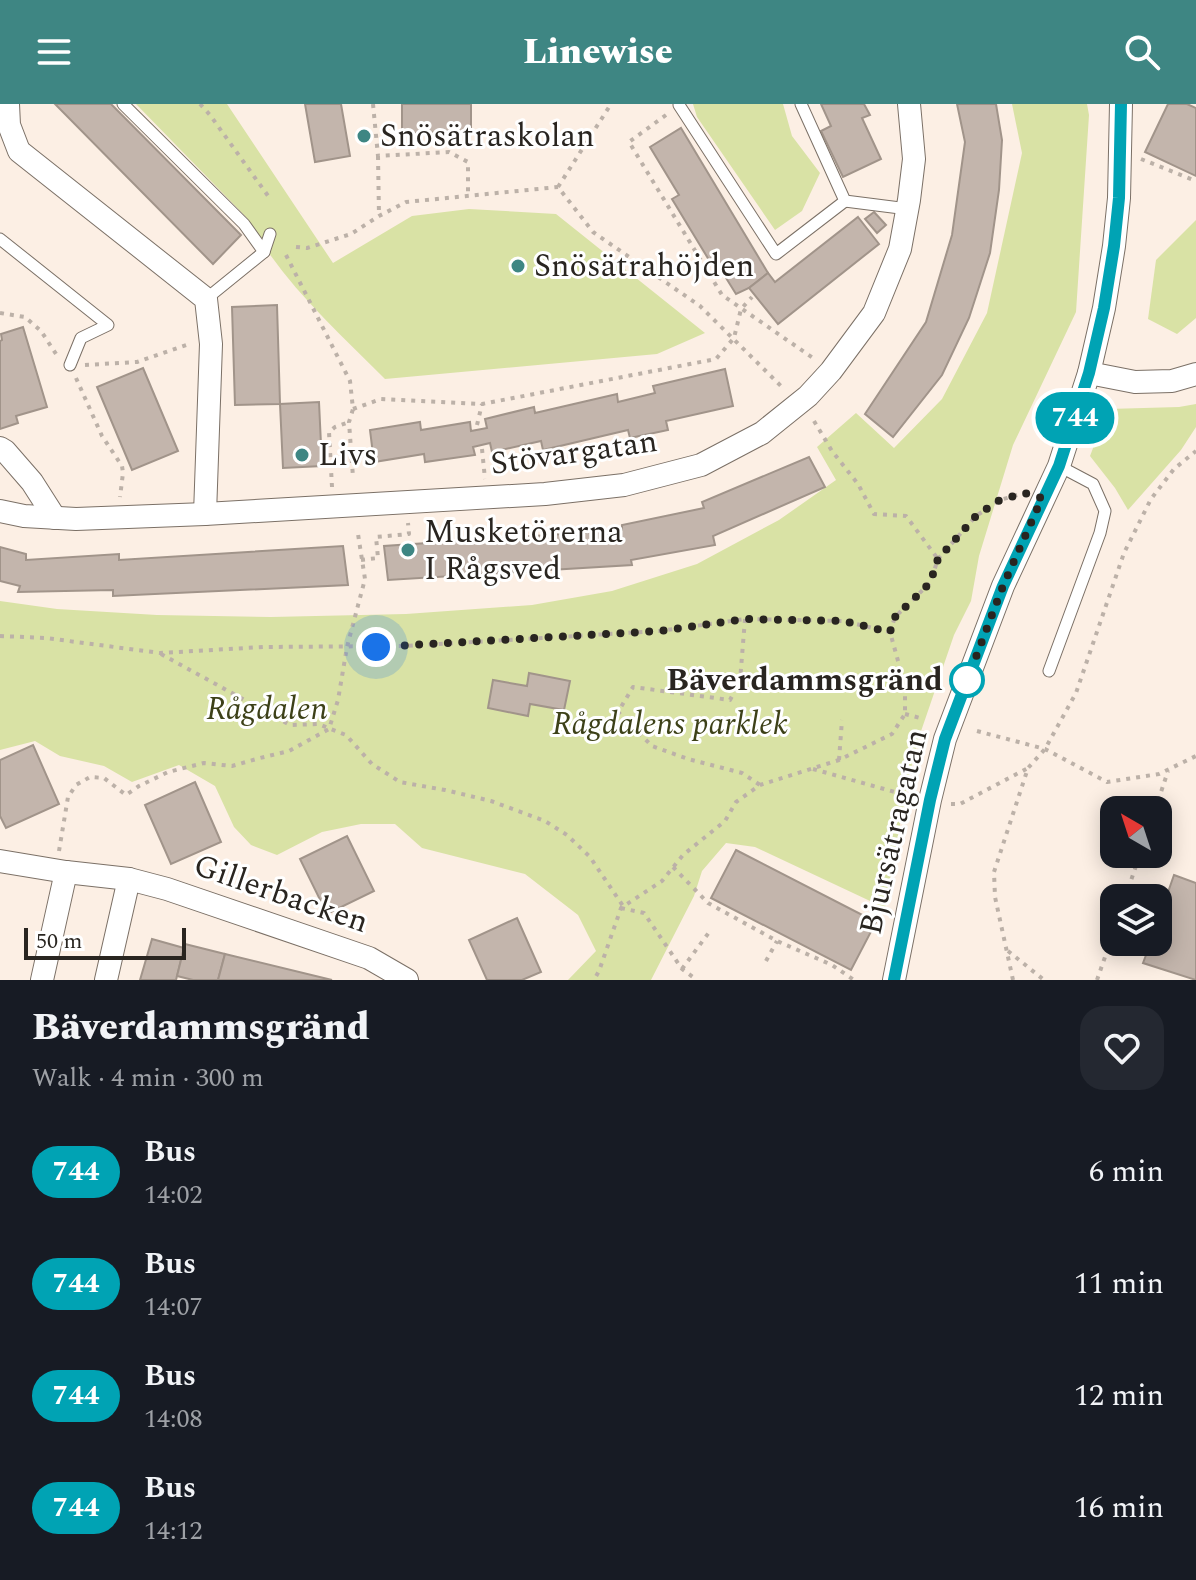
<!DOCTYPE html>
<meta charset="utf-8">
<style>
body{margin:0;font-family:Spectral,serif;background:#242831;color:#f1f3f6;height:100vh;display:flex;flex-direction:column;font-size:30px;white-space:nowrap}
*{box-sizing:border-box;margin:0}
p{font-size:26px;color:#9ea1a6}
.icon{flex:none;width:44px;height:44px;fill:none;stroke:currentColor;stroke-width:2;stroke-linecap:round;stroke-linejoin:round}
.map{position:relative;height:876px;overflow:hidden}
.details{display:flex;flex-direction:column;background:#171b24;flex:1}
.details>*{flex:none}
.badge{padding:0 16px;border-radius:26px;font-size:28px;line-height:52px}
.needle{width:52px;rotate:321deg}
.buttons{position:absolute;left:1100px;top:692px;display:grid;gap:16px}
.buttons a{display:grid;place-items:center;width:72px;height:72px;border-radius:16px;background:#171b24;box-shadow:0 4px 20px #0003;font-size:40px}
.scale{position:absolute;left:24px;bottom:20px;width:162px;box-sizing:border-box;padding-left:8px;border:4px solid #292520;border-top:0;font-size:22px;line-height:28px;white-space:nowrap;color:#292520;-webkit-text-stroke:6px #fff;paint-order:stroke}
.you{position:absolute;width:40px;height:40px;margin:-20px;border:6px solid #fff;border-radius:50%;background:#1a73e8;box-shadow:0 0 0 12px #1a73e833}
.map>.badge{position:absolute;translate:-50% -50%;box-shadow:0 0 0 4px #fff}
.round{display:grid;place-items:center;flex:none;width:84px;height:84px;border-radius:24px;background:#242831}
.head{display:flex;align-items:center;justify-content:space-between;height:136px;padding:0 32px}
h1{font-size:38px;font-weight:800;line-height:60px}
ul{padding:0;list-style:none}
li{display:flex;align-items:center;gap:24px;height:112px;padding:0 32px}
li div{flex:1}
li b{display:block;font-size:30px}
li em{font-style:normal}
li .badge{min-width:88px;font-weight:700;text-align:center}
header{display:flex;justify-content:space-between;align-items:center;height:104px;padding:0 32px;background:#3e8683;color:#fff;font-size:36px;font-weight:800}
.map>svg:first-child{display:block}
</style>
<header><svg class="icon" aria-label="menu" viewBox="0 0 24 24"><path d="M4 6h16M4 12h16M4 18h16"/></svg>Linewise<svg class="icon" aria-label="search" viewBox="0 0 24 24"><circle cx="10" cy="10" r="6"/><path d="M15 15l6 6"/></svg></header>
<div class="map">
<svg width="1196" height="876" viewBox="0 0 1196 876">
<rect width="100%" height="100%" fill="#fcefe4"/>
<g fill="#d9e2a5">
<path d="M136,0H227L333,159L412,112L469,105L556,110L705,229L657,250L385,275C335,225 281,177 247,114Z"/>
<polygon points="693,0 783,0 792,32 820,69 802,107 775,126 697,13"/>
<polygon points="1012,0 1087,0 1089,11 1076,208 1013,341 979,452 971,497 954,531 918,636 908,676 885,804 755,743 726,739 702,767 694,792 651,876 568,876 596,847 578,811 525,770 422,744 395,720 361,720 322,728 277,751 251,741 234,723 215,682 179,661 132,678 104,662 60,652 35,637 0,646 0,497 57,505 157,511 271,513 406,510 532,501 612,487 697,460 779,416 836,376 817,343 856,309 894,344 942,295 987,209 1022,49"/>
<polygon points="1196,116 1196,214 1177,230 1148,215 1156,156"/>
<polygon points="1196,300 1196,323 1181,346 1128,406 1115,384 1090,352 1108,305 1179,303"/>
</g>
<g fill="#c3b5ac" stroke="#a1948a" stroke-width="2">
<polygon points="55,0 111,0 241,131 213,160"/>
<polygon points="305,0 341,0 350,52 315,58"/>
<polygon points="402,0 471,0 471,28 402,29"/>
<polygon points="821,0 864,0 870,11 862,14 881,55 843,73 821,27 831,22"/>
<polygon points="957,0 996,0 1002,36 999,86 990,149 969,214 942,271 893,333 865,310 926,218 952,131 965,38"/>
<polygon points="1168,0 1187,0 1196,4 1196,72 1145,48"/>
<polygon points="681,24 768,169 749,184 736,190 713,153 709,156 672,95 679,91 650,43"/>
<polygon points="874,108 886,121 877,129 865,115"/>
<polygon points="858,113 879,140 778,220 749,184 768,169 775,178"/>
<polygon points="277,201 280,300 235,301 232,203"/>
<polygon points="23,223 47,303 16,312 18,319 0,325 0,237 2,236 1,230"/>
<polygon points="143,264 178,347 132,366 97,283"/>
<polygon points="725,265 733,302 666,317 668,326 630,334 628,326 543,346 541,337 492,348 490,339 473,343 475,351 425,358 424,350 374,358 370,326 420,318 421,326 470,318 471,327 487,324 485,315 534,303 535,309 617,290 618,298 655,289 653,282"/>
<polygon points="319,298 322,362 283,364 280,300"/>
<polygon points="809,353 825,383 713,432 715,441 631,456 632,461 388,476 384,442 622,426 622,421 704,404 702,398"/>
<polygon points="343,442 348,481 113,492 113,486 18,488 20,482 0,477 0,443 26,450 26,456 119,450 119,456"/>
<polygon points="529,569 570,577 564,606 530,600 528,612 488,604 493,576 527,582"/>
<polygon points="33,641 59,700 6,724 0,712 0,656"/>
<polygon points="195,678 221,738 171,760 145,701"/>
<polygon points="347,732 374,787 327,810 300,755"/>
<polygon points="736,746 876,818 851,866 711,794"/>
<polygon points="1174,771 1196,779 1196,876 1143,859 1151,838 1158,838 1158,817"/>
<polygon points="517,814 541,868 522,876 487,876 469,836"/>
<polygon points="152,835 184,844 176,876 140,876"/>
<polygon points="185,840 225,850 218,876 193,876 177,872"/>
<polygon points="225,850 332,876 218,876"/>
</g>
<g fill="none" stroke-linecap="round" stroke-linejoin="round">
<g stroke="#7b7066" stroke-width="13">
<g id="lane">
<polyline points="123,0 244,120 264,148"/>
<polyline points="801,0 845,97 908,105"/>
<polyline points="679,1 776,150 845,97"/>
<polyline points="0,135 108,221 81,234 70,261"/>
<polyline points="206,195 264,148 270,130"/>
<polyline points="1049,567 1100,429 1105,407 1093,380 1059,362"/>
</g>
</g>
<g stroke="#7b7066" stroke-width="24">
<g id="street">
<polyline points="8,0 9,21 19,47 206,195 211,240 205,410"/>
<polyline points="1089,269 1135,278 1172,277 1196,270"/>
<polyline points="0,344 5,347 32,378 55,414"/>
<polyline points="0,407 24,412 76,415 205,410 545,390 624,381 701,361 762,329 808,292 831,267 874,209 900,145 909,96 914,55 909,0"/>
<polyline points="0,757 66,768 129,775 167,785 369,854 407,876"/>
<polyline points="42,876 66,768"/>
<polyline points="106,876 129,775"/>
<polyline points="894,876 930,696 945,635 1003,482 1059,362 1089,269 1104,204 1114,142 1119,94 1121,0"/>
</g>
</g>
<g stroke="#bcb1a8" stroke-width="4" stroke-dasharray="4 6" stroke-linecap="butt">
<polyline points="200,0 210,11 271,96"/>
<polyline points="373,0 378,52 449,48 468,58 468,93"/>
<polyline points="666,11 629,38 722,191 813,254"/>
<polyline points="378,52 379,112"/>
<polyline points="1141,55 1196,77"/>
<polyline points="558,83 611,0"/>
<polyline points="296,143 307,144 351,130 379,112 406,98 558,83 593,128 700,202 783,284"/>
<polyline points="286,151 350,277 353,305 349,318 353,373"/>
<polyline points="0,209 25,213 41,227 58,253"/>
<polyline points="85,261 137,258 189,240"/>
<polyline points="76,274 102,332 122,362 123,369 120,393"/>
<polyline points="353,305 381,295 482,300 716,255 734,234 741,205 752,193"/>
<polyline points="814,317 832,347 858,380 874,410 906,412 938,455"/>
<polyline points="477,321 482,300"/>
<polyline points="482,345 485,375"/>
<polyline points="332,383 329,328 335,323 349,318"/>
<polyline points="361,456 378,454 376,433 409,430 408,419"/>
<polyline points="745,515 740,577 730,596 633,583 618,608 652,642 688,655 742,669 760,681"/>
<polyline points="890,528 895,513 930,479 938,455 976,412 1000,396 1024,389"/>
<polyline points="0,532 46,534 160,549 263,543 405,542 660,527 745,515 843,517 890,528 905,582 905,610 892,630 839,656 760,681 736,698 725,717 683,751 662,777 621,804 599,867 594,876"/>
<polyline points="161,550 290,621 318,620 346,631 372,660 400,678 445,686 491,697 545,717 567,731 590,753 623,802"/>
<polyline points="905,610 924,615"/>
<polyline points="977,627 1045,645 1107,678 1159,670 1196,652"/>
<polyline points="839,656 842,616"/>
<polyline points="813,665 909,692"/>
<polyline points="951,700 960,700 1028,664"/>
<polyline points="1155,706 1168,667"/>
<polyline points="59,747 68,693 76,681 90,673 104,674 126,691 139,682 168,668 204,659 232,662 260,654 289,647 329,625 338,596 347,543 365,475 358,430"/>
<polyline points="673,763 708,799 777,837 832,861 854,876"/>
<polyline points="1125,794 1140,750"/>
<polyline points="621,804 644,809 682,865 697,876"/>
<polyline points="1008,847 1044,876"/>
<polyline points="766,857 777,837"/>
<polyline points="682,865 710,827"/>
<polyline points="1013,876 995,793 994,768 1028,664 1045,645 1076,589 1124,449 1151,395 1174,365 1196,347"/>
<polyline points="1097,876 1114,827"/>
</g>
<use href="#lane" stroke="#fff" stroke-width="11"/>
<use href="#street" stroke="#fff" stroke-width="22"/>
</g>
<g fill="none" stroke-linecap="round" stroke-linejoin="round">
<g stroke="#fff" stroke-width="18">
<polyline id="line" points="894,876 930,696 945,635 1003,482 1059,362 1089,269 1104,204 1114,142 1119,94 1121,0"/>
</g>
<use href="#line" stroke="#00a3b4" stroke-width="12"/>
<polyline stroke="#292520" stroke-width="8" stroke-dasharray="0 14.4" points="376,543 660,527 745,515 843,517 890,528 895,513 930,479 938,455 976,412 1000,396 1024,389 1042,394 1003,482 963,587 967,576"/>
</g>
<g fill="#3e8683" stroke="#fff" stroke-width="3">
<circle cx="364" cy="32" r="8"/>
<circle cx="518" cy="162" r="8"/>
<circle cx="302" cy="351" r="8"/>
<circle cx="408" cy="446" r="8"/>
</g>
<circle fill="#fff" stroke="#00a3b4" stroke-width="4" cx="967" cy="576" r="16"/>
<g text-anchor="middle" dominant-baseline="central" stroke-width="6" stroke-linejoin="round" paint-order="stroke">
<g font-size="32" fill="#292520" stroke="#fff" text-anchor="start">
<text x="380" y="32">Snösätraskolan</text>
<text x="534" y="162">Snösätrahöjden</text>
<text x="318" y="351">Livs</text>
<text x="424" y="428">Musketörerna<tspan x="424" dy="37">I Rågsved</tspan></text>
</g>
<g font-size="32" fill="#292520" stroke="#fff">
<text transform="translate(574 349) rotate(-8)">Stövargatan</text>
<text transform="translate(894 728) rotate(-77)">Bjursätragatan</text>
<text transform="translate(281 790) rotate(19)">Gillerbacken</text>
</g>
<g font-size="32" font-weight="bold" fill="#292520" stroke="#fff" text-anchor="end">
<text x="943" y="576">Bäverdammsgränd</text>
</g>
<g font-size="32" font-style="italic" fill="#3d4118" stroke="#fff">
<text x="267" y="605">Rågdalen</text>
<text x="670" y="620">Rågdalens parklek</text>
</g>
</g>
</svg>
<div class="buttons">
<a><svg class="needle" viewBox="-14 -14 28 28"><path d="M0-13l5 13h-10z" fill="#e53935"/><path d="M0 13l5-13h-10z" fill="#9ea1a6"/></svg></a>
<a><svg class="icon" aria-label="layers" viewBox="0 0 24 24"><path d="M12 4l9 5-9 5-9-5zM3 14l9 5 9-5"/></svg></a>
</div>
<div class="scale">50 m</div>
<div class="you" style="left:376px;top:543px"></div>
<b class="badge" style="left:1075px;top:314px;background:#00a3b4;color:#fff">744</b>
</div>
<section class="details">
<div class="head"><div><h1>Bäverdammsgränd</h1><p>Walk · 4 min · 300 m</p></div><a class="round"><svg class="icon" aria-label="heart" viewBox="0 0 24 24"><path d="M12 20l-8-8c-3-5 5-10 8-4 3-6 11-1 8 4z"/></svg></a></div>
<ul>
<li><span class="badge" style="background:#00a3b4;color:#fff">744</span><div><b>Bus</b><p>14:02</p></div><em>6 min</em></li>
<li><span class="badge" style="background:#00a3b4;color:#fff">744</span><div><b>Bus</b><p>14:07</p></div><em>11 min</em></li>
<li><span class="badge" style="background:#00a3b4;color:#fff">744</span><div><b>Bus</b><p>14:08</p></div><em>12 min</em></li>
<li><span class="badge" style="background:#00a3b4;color:#fff">744</span><div><b>Bus</b><p>14:12</p></div><em>16 min</em></li>
</ul>
</section>
